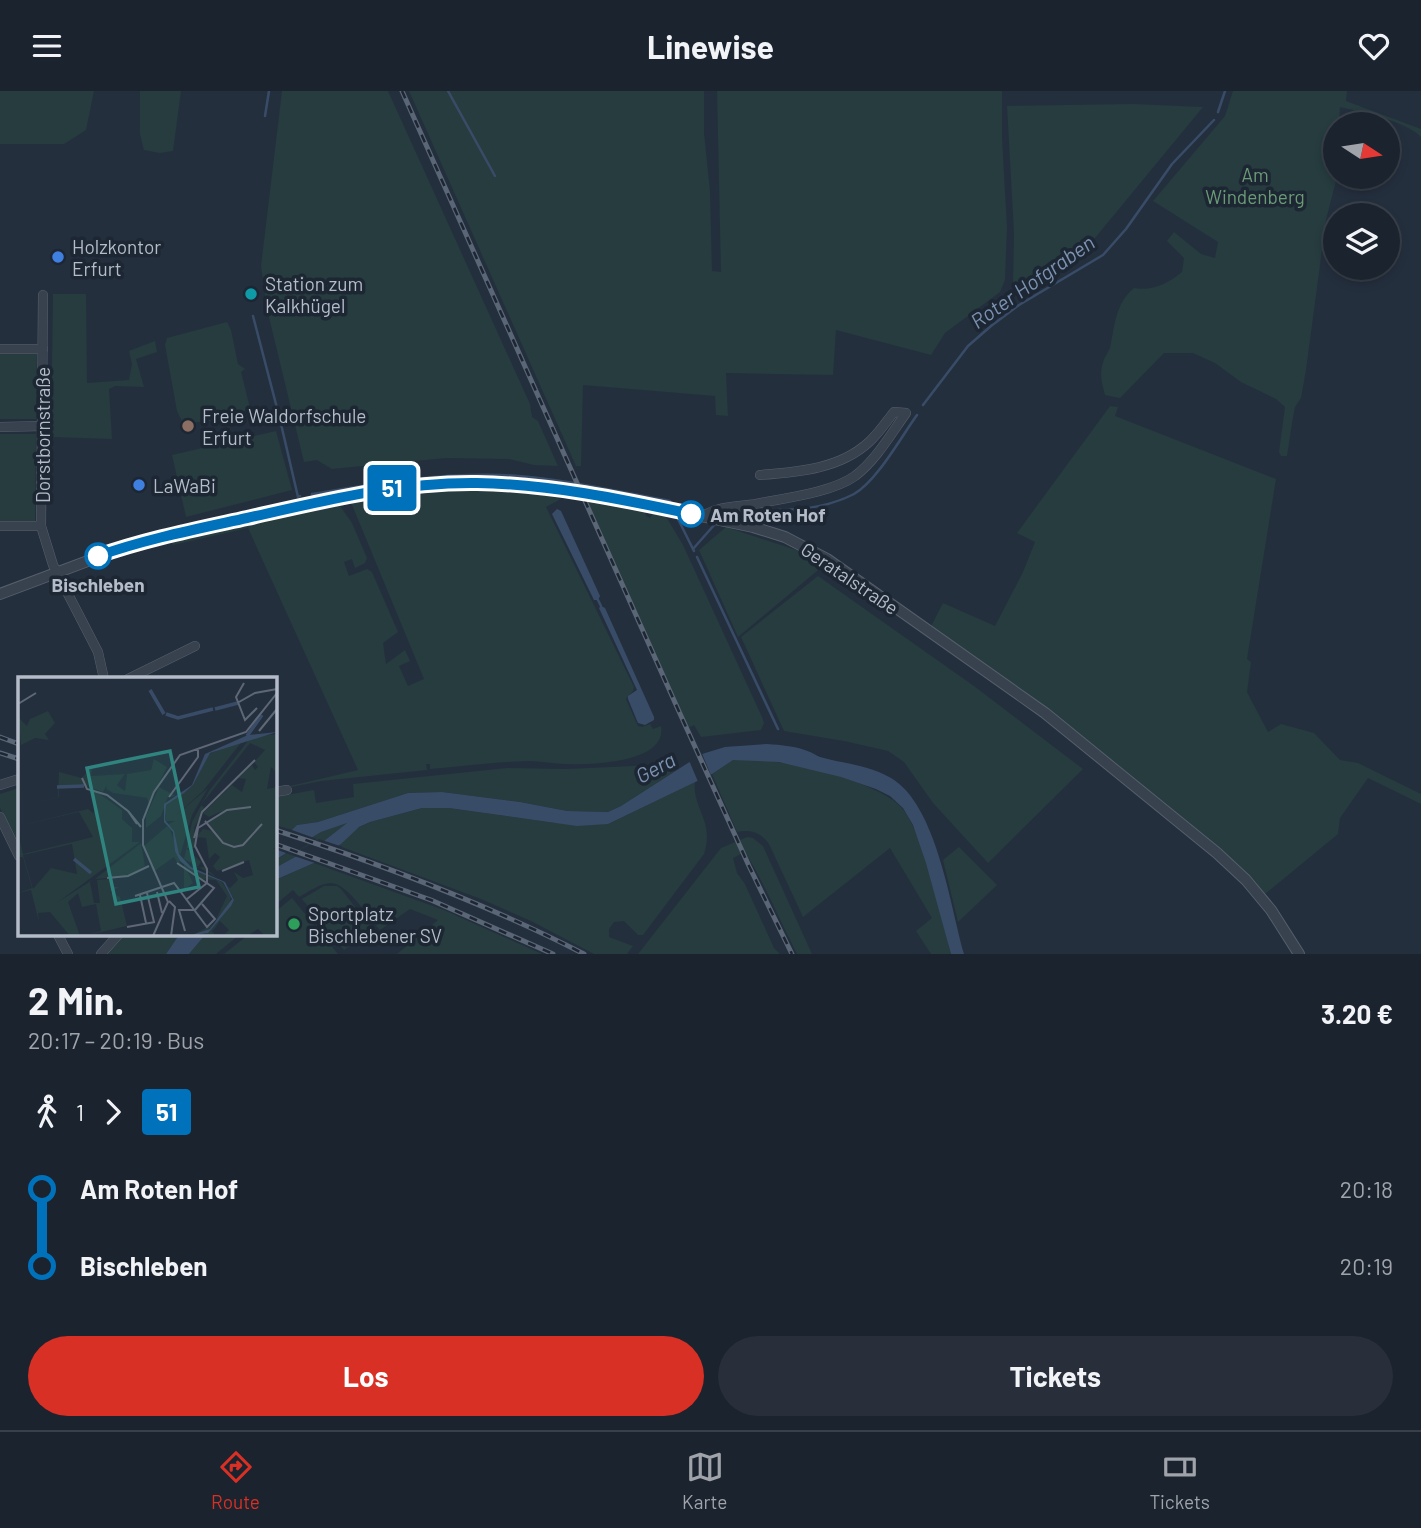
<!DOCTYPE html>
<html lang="de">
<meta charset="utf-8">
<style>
body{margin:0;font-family:Barlow,sans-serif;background:#282f3a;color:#f1f3f6;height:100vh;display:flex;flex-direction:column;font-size:26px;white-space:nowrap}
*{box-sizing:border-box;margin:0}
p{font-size:23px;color:#a0a4aa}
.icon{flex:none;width:38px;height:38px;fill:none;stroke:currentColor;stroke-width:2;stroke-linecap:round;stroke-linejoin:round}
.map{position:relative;height:863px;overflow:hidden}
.details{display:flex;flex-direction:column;background:#1b232e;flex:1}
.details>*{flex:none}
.badge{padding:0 14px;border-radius:5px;font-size:24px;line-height:46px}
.needle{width:46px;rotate:102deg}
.controls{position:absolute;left:1323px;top:21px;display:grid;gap:14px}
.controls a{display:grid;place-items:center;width:77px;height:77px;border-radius:50%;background:#1b232e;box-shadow:0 4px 10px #0003,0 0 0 2px #39404a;font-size:35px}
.map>.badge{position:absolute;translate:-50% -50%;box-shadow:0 0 0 4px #fff}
.legs{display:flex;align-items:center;gap:10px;height:77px;padding:0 28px;font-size:23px}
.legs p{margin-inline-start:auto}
.overview{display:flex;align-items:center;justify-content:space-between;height:119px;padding:0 28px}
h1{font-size:38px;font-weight:700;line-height:52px}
.button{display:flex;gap:14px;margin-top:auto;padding:14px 28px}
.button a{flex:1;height:80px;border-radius:42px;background:#d93025;color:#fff;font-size:28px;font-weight:700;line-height:80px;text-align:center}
.button a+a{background:#282f3a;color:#f1f3f6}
ul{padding:0 28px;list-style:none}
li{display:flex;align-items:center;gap:24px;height:77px;font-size:26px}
li i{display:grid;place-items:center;width:10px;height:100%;margin:0 9px;background:currentColor}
li i::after{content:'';width:18px;height:18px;margin:-9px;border:5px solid;border-radius:50%;background:#1b232e}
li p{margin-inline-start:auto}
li:first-child i{background:linear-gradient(#0000 50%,currentColor 0)}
li:last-child i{background:linear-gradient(currentColor 50%,#0000 0)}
header{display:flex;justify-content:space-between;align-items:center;height:91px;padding:0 28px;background:#1b232e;font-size:32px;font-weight:700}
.dock{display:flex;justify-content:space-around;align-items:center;height:98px;border-top:2px solid #39404a;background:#1b232e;font-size:19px;color:#a0a4aa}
.dock a{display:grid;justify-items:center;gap:4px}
.dock .current{color:#d93025}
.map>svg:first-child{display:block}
</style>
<header><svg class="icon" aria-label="menu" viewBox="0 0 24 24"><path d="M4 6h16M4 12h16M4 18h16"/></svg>Linewise<svg class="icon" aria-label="heart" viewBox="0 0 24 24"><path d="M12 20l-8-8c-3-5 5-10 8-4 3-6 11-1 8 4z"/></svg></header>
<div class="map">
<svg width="1421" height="863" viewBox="0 0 1421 863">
<rect width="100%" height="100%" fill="#242f3e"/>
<g fill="#263c3f">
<polygon points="0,0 94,0 86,39 64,53 0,53"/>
<polygon points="140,0 181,0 173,60 160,62 144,59 140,43"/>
<polygon points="282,0 388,0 530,313 532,326 538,330 558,375 534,374 509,368 446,367 332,378 317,369 304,371 267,218 261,175"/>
<polygon points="409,0 704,0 704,42 710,100 712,180 721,181 717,0 1002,0 1002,47 1007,137 1005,189 1000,201 945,242 931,264 836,239 833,284 726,282 728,325 716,324 715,305 583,294 581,375 576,375"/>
<path d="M1233,0H1347L1346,10L1421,38V46C1406,30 1361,21 1340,16L1339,33H1335L1334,60L1337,86L1326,129L1306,279L1301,307L1295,316L1292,332L1287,365H1281L1279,361L1285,316L1276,308L1241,291L1215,272L1193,262H1164L1120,307L1105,304C1102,293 1099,283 1103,272C1104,266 1108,262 1110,257C1115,234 1115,213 1134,197C1153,200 1167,193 1182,181L1184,167L1167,150L1174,141L1201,163L1215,167L1218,151L1153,110L1225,25Z"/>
<polygon points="1133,13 1203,16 1095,147 1013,195 1014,142 1007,15"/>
<polygon points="53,203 86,203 87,292 129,289 132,273 129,260 155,250 157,261 136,268 144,296 115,295 109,298 112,348 51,346"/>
<path d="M227,231L231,239L238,273L245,278L241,281L250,317C229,327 205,334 182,330L177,320L165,254L167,247Z"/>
<polygon points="0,262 37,262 36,328 0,328"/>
<polygon points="1110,315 1118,316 1115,325 1276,388 1247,568 1251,571 1247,601 1268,641 1281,633 1314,642 1340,669 1358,672 1421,703 1421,713 1368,687 1340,727 1338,743 1265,803 1232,770 930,537 943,512 995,535 1023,481 1035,451 1017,442"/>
<polygon points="276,340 292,399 186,426 172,364"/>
<polygon points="0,343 36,343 35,433 0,433"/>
<path d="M485,397L521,399L561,408L546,416L634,596L633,600L626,608L638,635L642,636L650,633L653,638L661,635C668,672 591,674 566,673C554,673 541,670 528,670C496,671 463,675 430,678V673H426L427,679L321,690L291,696L290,695L358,679L248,437L173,454L171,450L338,412L352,432L367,467L365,472L355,477L352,468L344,471L349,485L367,478L372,481L398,541L383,552L386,573L405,559L410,570L399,575L408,595L424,588L350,409L409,400Z"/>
<polygon points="587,410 645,420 646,425 650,427 653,422 665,424 683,454 762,626 764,632 761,639 701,646 694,634 688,637"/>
<polygon points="726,436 799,460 823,475 738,546 699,459"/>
<polygon points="818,485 974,595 1083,678 988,772 933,712 904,671 888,660 844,650 784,640 741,546"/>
<path d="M733,669C747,669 762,669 776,671C805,673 883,695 901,716C924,742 942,827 951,863H931L916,840L932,827L890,757L803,826L769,753C760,741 751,738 737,741L712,683Z"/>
<polygon points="655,674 675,680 621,715 608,721 567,720 520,711 442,701 408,702 318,731 297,734 292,739 275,734 275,706 314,699 316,712 354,706 353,693 507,677 567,678"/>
<path d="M695,691C692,718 715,730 704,763L643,844H638L624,830L614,831L609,838V846L633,855L627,863H594L531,830L481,808L339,755L354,739L370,731L422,717H449L556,732L608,733Z"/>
<polygon points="19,697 19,756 0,717 0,703"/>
<polygon points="349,731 324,750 275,777 276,769 321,741"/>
<path d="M747,746L753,747L763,755L812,863H797C780,830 765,793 745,761L733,767L737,782L745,793L774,857L780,863H638L721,757Z"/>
<polygon points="959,756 997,794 958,831 943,769"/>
<path d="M314,772L444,819L542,863H397L438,829L410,818L380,839C369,827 347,792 331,792C321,792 308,801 299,806L293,799L275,814V789Z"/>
<polygon points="324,795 337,795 341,798 373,839 344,859 302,808"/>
<polygon points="292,807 338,863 224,863 248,844 275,844 275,821"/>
<polygon points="123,844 179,844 166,863 107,863"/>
<polygon points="205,844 239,844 216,863 189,863"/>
</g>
<g fill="#394c67">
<polygon points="557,418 561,420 600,505 598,509 594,509 552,423"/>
<polygon points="601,515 605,517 654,626 654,629 645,634 638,632 628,608 628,605 637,599 599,517"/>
<path d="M767,653C781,654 796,655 810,661C815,663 818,666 824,667C847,673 871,675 891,687C937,714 950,815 964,863H951L926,772L913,734L903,717L890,705L876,698L841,686L779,671L733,669L712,683L608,733L577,735L449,717H422L370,731L359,736L341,753L314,772L275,789V777L324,750L347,732L321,741L275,769V755L297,734L318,731L408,702L442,701L520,711L567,720L608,721L621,715L702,663L725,656Z"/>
<polygon points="179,844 205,844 189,863 166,863"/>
</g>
<g fill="#242f3e">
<polygon points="701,660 712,687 699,693 688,667"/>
<polygon points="288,738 292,739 317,748 291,764 275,758 275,750"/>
<polygon points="319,748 343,756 318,773 291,764"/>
</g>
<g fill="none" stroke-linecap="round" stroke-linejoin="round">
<g stroke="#394c67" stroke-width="2.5">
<polyline points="448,0 495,85"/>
<polyline points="1218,21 1225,0"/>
<polyline points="265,25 269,0"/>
<polyline points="253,225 277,317"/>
<polyline points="923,314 968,255 991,235 1019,214 1103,164 1126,138 1172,73 1214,29"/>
<polyline points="281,333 298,406 300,405"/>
<path d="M312,403C374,393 436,382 500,384C555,386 616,400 670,410L671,412"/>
<path d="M728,424C740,416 762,420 776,419C801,419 831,415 854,403C877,390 901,346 917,324"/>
<polyline points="677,426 694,460"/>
<polyline points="693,458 715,433"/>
<polyline points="697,466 778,638"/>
<polyline points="598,509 601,515"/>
</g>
<g stroke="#565f6c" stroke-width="10">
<g id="minor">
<polyline points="43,204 41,435 53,474 98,561 104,588"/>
<polyline points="0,258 43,258"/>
<polyline points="0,336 43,335"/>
<path d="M703,425C718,415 738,416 756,413C784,407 831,402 855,385C876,369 891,343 906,322L894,321C886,331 879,342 869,351C840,378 798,381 760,384"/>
<polyline points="0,435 41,435"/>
<polyline points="128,588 195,555"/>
<polyline points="0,694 19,688"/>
<polyline points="275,701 287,699"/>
<polyline points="0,726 19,765"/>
<polyline points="58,844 68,863"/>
<polyline points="101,863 118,844"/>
</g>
</g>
<g stroke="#565f6c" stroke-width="12">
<polyline id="tertiary" points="0,503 117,459 167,445 329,408 409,395 475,392 534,395 672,419 753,436 785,446 827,468 1045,622 1217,762 1246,789 1271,819 1299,863"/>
</g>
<use href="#minor" stroke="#38414e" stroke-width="9"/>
<use href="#tertiary" stroke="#38414e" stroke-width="10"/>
<g stroke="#5a6575" stroke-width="5">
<g id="rail">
<polyline points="402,0 677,616 749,775 792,863"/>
<polyline points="0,646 19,653"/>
<polyline points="0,662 19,668"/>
<path d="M275,739C381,773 485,812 584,863"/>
<polyline points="275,753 431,809 553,863"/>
</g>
</g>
<use href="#rail" stroke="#1d2633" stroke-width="2.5" stroke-dasharray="8" stroke-linecap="butt"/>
</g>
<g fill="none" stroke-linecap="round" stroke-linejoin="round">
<g stroke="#fff" stroke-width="16">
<path id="line-1" d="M98,465C146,448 197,438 247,427C323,410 398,391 477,392C549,393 621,408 691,423"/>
</g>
<use href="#line-1" stroke="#0072bc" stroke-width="10"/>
</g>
<g fill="#3f7fe0" stroke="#1d2633" stroke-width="2.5">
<circle cx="58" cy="166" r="7"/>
<circle cx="139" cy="394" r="7"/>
</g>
<circle fill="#0f9aa8" stroke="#1d2633" stroke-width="2.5" cx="251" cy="203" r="7"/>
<circle fill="#8d6e63" stroke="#1d2633" stroke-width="2.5" cx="188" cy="335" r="7"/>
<g fill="#fff" stroke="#0072bc" stroke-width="3.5">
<circle cx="691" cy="423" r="12"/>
<circle cx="98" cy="465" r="12"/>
</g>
<circle fill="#2e9e5b" stroke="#1d2633" stroke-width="2.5" cx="294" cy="833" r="7"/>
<g text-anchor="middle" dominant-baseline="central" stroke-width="7" stroke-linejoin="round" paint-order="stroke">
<g font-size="19" fill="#6b9a76" stroke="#1d2633">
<text x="1255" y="83">Am<tspan x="1255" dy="22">Windenberg</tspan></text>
</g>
<g font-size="19" fill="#b4bcc9" stroke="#1d2633" text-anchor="start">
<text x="72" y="155">Holzkontor<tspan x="72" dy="22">Erfurt</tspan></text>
<text x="265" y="192">Station zum<tspan x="265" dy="22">Kalkhügel</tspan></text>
<text x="202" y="324">Freie Waldorfschule<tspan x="202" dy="22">Erfurt</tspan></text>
<text x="153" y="394">LaWaBi</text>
<text x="308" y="822">Sportplatz<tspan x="308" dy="22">Bischlebener SV</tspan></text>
</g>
<g font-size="19" fill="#b4bcc9" stroke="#1d2633">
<text transform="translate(42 344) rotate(-90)">Dorstbornstraße</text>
<text transform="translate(850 487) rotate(34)">Geratalstraße</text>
</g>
<g font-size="19" font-weight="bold" fill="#b4bcc9" stroke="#1d2633" text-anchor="start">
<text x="710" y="423">Am Roten Hof</text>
<text x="98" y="493" text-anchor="middle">Bischleben</text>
</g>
<g font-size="21" font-style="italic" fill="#7c92b1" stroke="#1d2633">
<text transform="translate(1032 190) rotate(-35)">Roter Hofgraben</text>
<text transform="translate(655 676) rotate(-28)">Gera</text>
</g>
</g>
<g transform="translate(18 586)">
<rect width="259" height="259" fill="#242f3e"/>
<path d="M30,34L37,46L27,57L31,63L17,61L3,68L0,40L9,49L12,42ZM259,57V96L253,90L249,112L259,110V170L255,172L259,171V259H247L240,252L229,259H205L211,253L202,244L197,251L194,254L198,259H186L216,222L207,205L166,182L174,145L191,114L233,60ZM232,66L247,73L236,85L240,90L237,93L234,88L220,101L228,102L224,115L214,108L185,136L191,140L204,134L190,145L195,154L185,152L178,160L188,161L191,182L197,176L202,180L195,189L199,194L231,183L235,198L225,201L216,195L220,203L212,211L186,190L179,191L183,185L168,171H178L176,151L187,131L183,128ZM226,62L185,114L156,140L190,111L174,138L162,179L150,147L157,144H147L148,128L175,108L191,77ZM139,69L136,82L149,90L131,127L129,121L95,116L88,112L89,108L85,115L68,109L41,110V120L0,130L40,120L41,95L64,101L75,87L73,99L107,97L99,108L107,114L109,97L133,93ZM141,110L158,119L150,120L143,139L128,151V139ZM75,112L104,133V142L114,151V165H122L40,225L76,202L72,205L76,226H82L79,203L91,202L94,210H101L92,215L102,220L109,249L66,259L83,254L78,227L64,230L60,216L50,225L62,259H52L32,235L20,236L21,245L13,213L0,216L14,211L5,180H0V156L5,177L75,160L61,135L0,149L70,132L75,136L79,131ZM54,167L59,197L33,191L15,212L5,178ZM149,149L155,155L157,174L169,188L204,205L213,220L211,229L197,247L186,256L176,257L196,247L209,219L198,203L183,202L168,191L175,206L166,213V186L161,181L162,191L156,180L135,195L126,169ZM123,166L127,189L110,199L77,202Z" fill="#263c3f" fill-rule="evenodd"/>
<path d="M259,55L192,76L175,108L166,116L148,128L147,143L156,154L161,177L173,190L207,205L216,223L213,229L190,256L171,259L192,252L214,222L205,205L172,192L162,184L157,174L155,155L146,145V127L174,108L187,77L230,58Z" fill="#394c67"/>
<path fill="none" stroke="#394c67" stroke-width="3.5" d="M132,13L146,37M197,32L220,26M148,37L160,41L195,32M229,59L244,38M39,110L66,109M56,182L73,196"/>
<path fill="none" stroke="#5e6776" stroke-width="2" d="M226,6L218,20L227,43L239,31M221,25L237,16L259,12M0,27L18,16M241,54L259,32M64,101L69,112L89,118L110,134M151,120L180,80V71M187,144L205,166L216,170L225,168L244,147M119,147L110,134L123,150M176,161L184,135L237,83M159,186L196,211L177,233M204,194L226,185M89,201L110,199L131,189M189,206V192L177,169L180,151L209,133L233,130M139,215L144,236M129,216L136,245M122,218L128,246M117,219L156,206L189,250L197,242L184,227M169,222L189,206M151,224L157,230L153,259M109,250L137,245M167,254L161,233H177M135,259L150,225L125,168V143L136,115L162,78L228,55L259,16"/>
<path fill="#308480" fill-opacity="0.15" stroke="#308480" stroke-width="3.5" d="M152,74L181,210L98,227L69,91Z"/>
<rect width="259" height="259" fill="none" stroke="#b4bcc9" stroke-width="3.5"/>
</g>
</svg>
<div class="controls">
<a><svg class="needle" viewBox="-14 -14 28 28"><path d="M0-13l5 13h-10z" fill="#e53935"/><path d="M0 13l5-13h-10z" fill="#a0a4aa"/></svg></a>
<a><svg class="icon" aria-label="layers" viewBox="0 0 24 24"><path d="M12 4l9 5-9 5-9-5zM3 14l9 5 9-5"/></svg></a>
</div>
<b class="badge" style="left:392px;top:397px;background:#0072bc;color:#fff">51</b>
</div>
<section class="details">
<div class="overview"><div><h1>2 Min.</h1><p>20:17 – 20:19 · Bus</p></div><b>3.20 €</b></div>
<div class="legs"><svg class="icon" aria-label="walk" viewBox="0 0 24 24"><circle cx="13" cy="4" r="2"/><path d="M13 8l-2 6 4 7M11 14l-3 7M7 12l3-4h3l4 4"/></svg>1<svg class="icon" aria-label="forward" viewBox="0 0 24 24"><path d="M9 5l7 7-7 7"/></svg><b class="badge" style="background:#0072bc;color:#fff">51</b></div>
<ul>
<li><i style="color:#0072bc"></i><b>Am Roten Hof</b><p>20:18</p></li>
<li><i style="color:#0072bc"></i><b>Bischleben</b><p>20:19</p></li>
</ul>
<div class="button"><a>Los</a><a>Tickets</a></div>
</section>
<nav class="dock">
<a class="current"><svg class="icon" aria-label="directions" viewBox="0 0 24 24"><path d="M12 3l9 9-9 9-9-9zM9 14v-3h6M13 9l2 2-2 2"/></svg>Route</a>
<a><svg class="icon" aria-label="map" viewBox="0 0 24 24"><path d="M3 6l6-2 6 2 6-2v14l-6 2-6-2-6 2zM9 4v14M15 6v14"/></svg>Karte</a>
<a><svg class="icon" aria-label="tickets" viewBox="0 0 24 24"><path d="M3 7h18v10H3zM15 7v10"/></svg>Tickets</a>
</nav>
